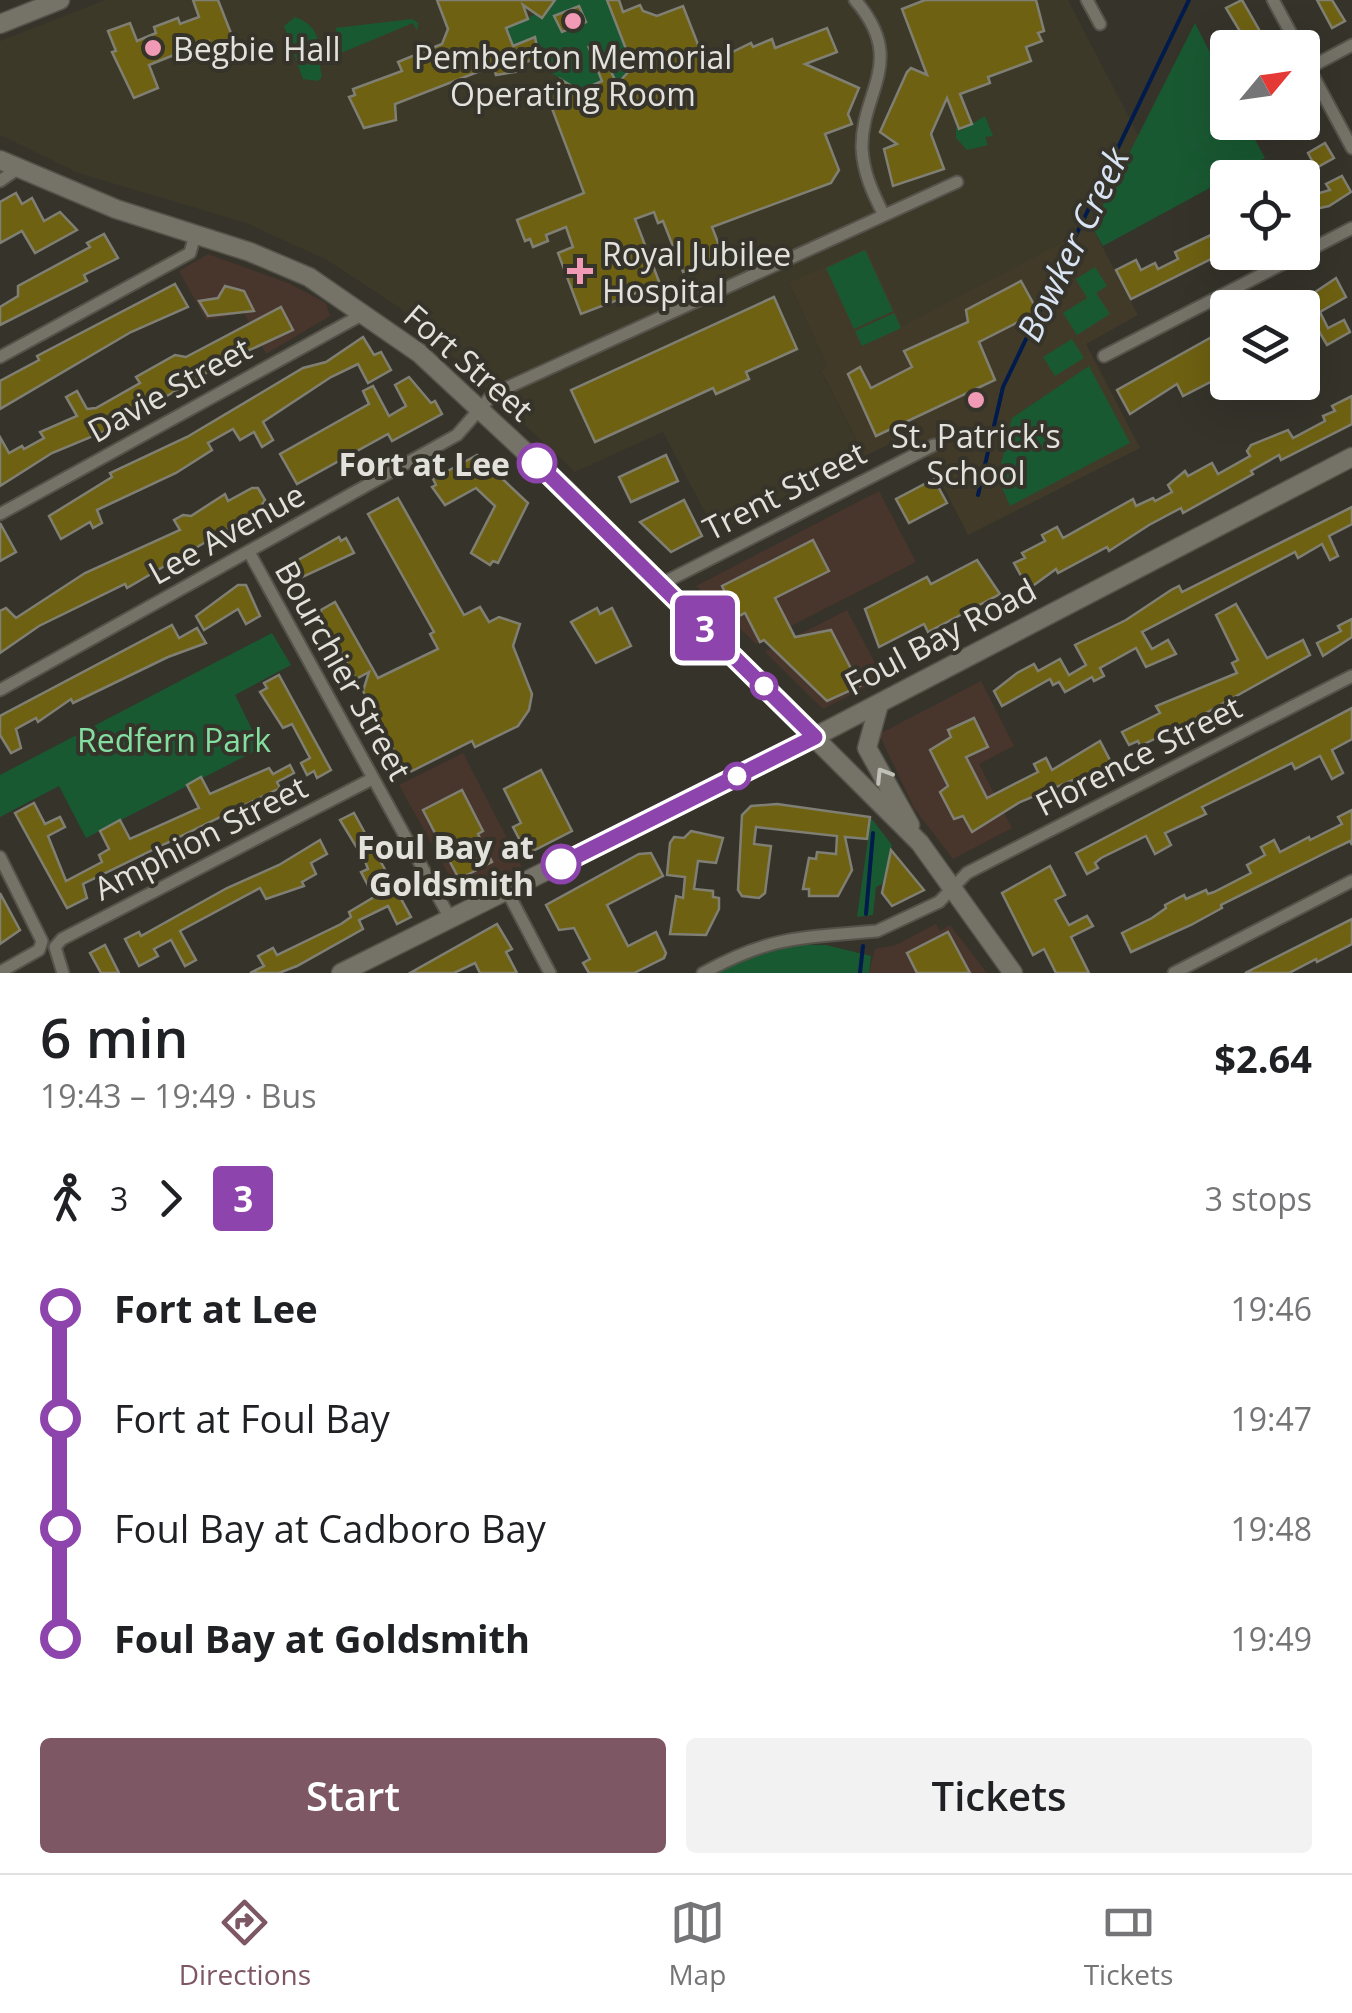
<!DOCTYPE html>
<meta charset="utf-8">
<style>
body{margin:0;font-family:"Open Sans",sans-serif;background:#f2f2f2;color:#202124;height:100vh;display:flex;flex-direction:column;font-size:38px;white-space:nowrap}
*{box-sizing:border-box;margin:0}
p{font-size:32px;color:#757577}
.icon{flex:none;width:55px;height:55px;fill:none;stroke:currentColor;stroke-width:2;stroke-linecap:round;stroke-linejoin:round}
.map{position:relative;height:973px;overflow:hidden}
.sheet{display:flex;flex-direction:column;background:#fff;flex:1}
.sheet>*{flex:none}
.badge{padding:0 20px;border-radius:8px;font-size:35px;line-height:65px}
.needle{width:65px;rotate:61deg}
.tools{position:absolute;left:1210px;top:30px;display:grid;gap:20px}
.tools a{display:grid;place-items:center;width:110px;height:110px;border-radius:10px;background:#fff;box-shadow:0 10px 40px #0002;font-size:50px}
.map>.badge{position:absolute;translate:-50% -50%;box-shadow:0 0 0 5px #fff}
.legs{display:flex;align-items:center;gap:15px;height:110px;padding:0 40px;font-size:32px}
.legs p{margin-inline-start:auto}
.overview{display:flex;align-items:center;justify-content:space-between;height:170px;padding:0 40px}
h1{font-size:55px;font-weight:600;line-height:75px}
.button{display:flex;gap:20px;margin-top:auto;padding:20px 40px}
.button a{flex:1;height:115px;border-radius:10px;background:#7e5765;color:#fff;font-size:40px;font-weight:600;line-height:115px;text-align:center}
.button a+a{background:#f2f2f2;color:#202124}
ul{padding:0 40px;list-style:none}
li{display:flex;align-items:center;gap:35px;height:110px;font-size:38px}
li i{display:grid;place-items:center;width:15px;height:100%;margin:0 12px;background:currentColor}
li i::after{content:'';width:25px;height:25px;margin:-12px;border:8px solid;border-radius:50%;background:#fff}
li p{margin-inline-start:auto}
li:first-child i{background:linear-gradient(#0000 50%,currentColor 0)}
li:last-child i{background:linear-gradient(currentColor 50%,#0000 0)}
.dock{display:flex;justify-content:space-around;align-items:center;height:140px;border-top:2px solid #e0e0e0;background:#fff;font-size:28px;color:#757577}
.dock a{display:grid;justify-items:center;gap:5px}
.dock .on{color:#7e5765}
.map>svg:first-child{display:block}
</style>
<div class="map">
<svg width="1352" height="973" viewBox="0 0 1352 973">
<rect width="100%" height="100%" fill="#35332a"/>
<g fill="#48362d">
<polygon points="208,254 288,283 326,303 330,316 266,354 244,313 206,320 179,271"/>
<polygon points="879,491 916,562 756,644 696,586"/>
<polygon points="847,610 883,678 823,709 765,652"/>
<polygon points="981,681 1014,746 979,764 1012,828 953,859 914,808 879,734"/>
<polygon points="463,753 522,867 461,897 399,785"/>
<polygon points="936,924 940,931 950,925 987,973 869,973 875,949 896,945"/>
</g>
<polygon fill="#3c3929" points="105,0 1068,0 1166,189 901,327 789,284 829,368 821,372 865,456 715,532 663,432 575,472 400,308 327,260 246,223 78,173 0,135 0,41"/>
<polygon fill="#423a29" points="1092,227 1138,315 1086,344 1140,448 968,535 915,431 865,456 821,371 828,367 789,283 866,248 902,326"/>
<g fill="#195932">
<polygon points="555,0 607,0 633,68 608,95 616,81 603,55 599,53 595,65 602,81 590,86 594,100 531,60 539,56 535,37 513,46 506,28 536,14 544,18"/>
<path d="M295,17C327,29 316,51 322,77L318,81L303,79L284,26Z"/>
<polygon points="412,19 418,23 417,31 413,23 329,58 331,44 341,39 335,28"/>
<polygon points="1195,23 1227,86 1228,122 1246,123 1265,158 1103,246 1092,227"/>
<polygon points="985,116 993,136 985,137 988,145 967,150 956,138 956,127 960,131"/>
<polygon points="865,250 893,311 854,329 826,268"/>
<polygon points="1095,267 1107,286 1096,293 1110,314 1077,335 1063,313 1087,298 1076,279"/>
<polygon points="894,313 901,328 862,346 855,331"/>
<polygon points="1072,339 1084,358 1055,376 1043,357"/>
<polygon points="1089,366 1130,443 1010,506 998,478 1012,418"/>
<polygon points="272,633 291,665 235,695 261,748 86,838 59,786 0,817 0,775"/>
<polygon points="871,818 892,845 882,884 876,887 873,915 857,917"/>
<polygon points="795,945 826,945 871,956 869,973 703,973 748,949 753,956"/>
</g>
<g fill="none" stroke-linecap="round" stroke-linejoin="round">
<g stroke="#011c4c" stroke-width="4">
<polyline points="978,495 1003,387 1189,0"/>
<polyline points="866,914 873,833"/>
<polyline points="860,973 863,946"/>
</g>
</g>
<g fill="#6e6112" stroke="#807f74" stroke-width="2.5">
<polygon points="193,0 218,0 236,46 214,54 209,41 149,65 158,88 134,98 112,52 116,51 108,31 130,23 137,41 156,33 154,27 178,18 180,24 199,17"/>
<polygon points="437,0 555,0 542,18 523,5 528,19 506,28 513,46 535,37 539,57 524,63 508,53 515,72 496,75 493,66 395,104 396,120 364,128 349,97 355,95 353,89 402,71 398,62 442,44 448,29"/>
<polygon points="607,0 619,0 623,12 640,5 643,11 657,16 683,6 706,65 751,43 753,47 772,39 775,48 827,28 837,52 805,64 859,88 848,114 852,124 825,134 839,170 831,183 712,227 724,258 683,272 663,221 658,223 654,212 635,219 660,284 581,314 558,253 573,247 566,227 546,235 548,241 533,247 530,239 525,241 517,220 584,193 548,98 560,79 580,91 602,81 589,48 603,55 617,84 633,67"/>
<polygon points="925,0 1036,0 1044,31 1038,33 1042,41 1026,47 1031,61 988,77 990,83 960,94 972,124 959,129 947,98 931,134 944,169 893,186 884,149 897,144 880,132 907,72 911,68 927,75 902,9"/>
<polygon points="1242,0 1265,40 1250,48 1226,8"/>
<polygon points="1317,0 1332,0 1345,21 1332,28"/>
<polygon points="579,6 586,22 562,32 554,16"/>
<polygon points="1325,143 1334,158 1316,168 1308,153"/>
<polygon points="1342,176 1351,192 1329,206 1302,212 1302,198 1330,190 1326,184"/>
<polygon points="16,193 22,204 32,198 44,221 60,212 77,230 35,253 22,231 0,243 0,202"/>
<polygon points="104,234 118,258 84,275 87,281 0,325 0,307 18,296 18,286 90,247 87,243"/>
<polygon points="1213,234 1223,253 1131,299 1116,270 1136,260 1141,270 1155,263 1158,269 1178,259 1175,252"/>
<polygon points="1336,278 1346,297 1320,312 1328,328 1344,320 1350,332 1327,345 1316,326 1308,331 1302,321 1302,301"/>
<polygon points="1021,281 1038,312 979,342 995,380 876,436 848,374 860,367 871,388 912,367 904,351 968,322 966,310"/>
<polygon points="175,284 188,307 131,332 0,409 0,381 39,360 37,356"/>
<polygon points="225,286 244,291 254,311 208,316 199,301 218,298"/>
<polygon points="774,297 797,349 746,372 749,379 716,394 713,388 595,442 571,390"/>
<polygon points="281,307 293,330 228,360 226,356 208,366 210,371 108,430 52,453 0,486 0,437 9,453 22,446 24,449 44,438 40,432 77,416 66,397 77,391 87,409 96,408 140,383 136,377 175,355 186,357"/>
<polygon points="1228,328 1228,373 1183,396 1177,384 1130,414 1117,390"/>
<polygon points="363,337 374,355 381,352 391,370 368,383 358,364 331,377 263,422 273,440 262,447 254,432 240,440 233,429 208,443 212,450 176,473 97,510 102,523 93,528 90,522 61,539 49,516 112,477 110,473 187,437 303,368 326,362"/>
<polygon points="409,377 431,403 435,401 442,414 392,441 388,434 297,484 280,454 369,404 363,391 373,386 389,416 406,406 395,385"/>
<polygon points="1352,396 1352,424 1281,460 1279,455 1251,471 1253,474 1183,513 1181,508 1149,525 1109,551 1107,547 1058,573 1056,569 1030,588 1026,585 1014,563 1025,558 1022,553 1045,541 1042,535 1057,527 1063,538 1133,499 1136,506 1153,498 1155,501 1172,492 1168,485 1185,471 1188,476 1212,463 1218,474 1250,456 1247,451 1251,445 1288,430 1293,438 1325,421 1323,416 1335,411 1332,406"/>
<polygon points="477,455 528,503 498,563 493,561 490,565 471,553 495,506 476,488 445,505 432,487 436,485 433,479"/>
<polygon points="666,455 678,481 631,502 619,477"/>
<polygon points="934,479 947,503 909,523 896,499"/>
<polygon points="252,488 258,488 265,500 257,512 127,588 125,584 39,626 0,653 0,611 6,608 16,618 85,573 180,530 174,520 183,515 191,516 225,494 228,501"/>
<polygon points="398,498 464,615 480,607 489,622 499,617 520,624 513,646 532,694 529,710 518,726 475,747 472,741 410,772 404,770 363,691 369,672 356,679 321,616 321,610 335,602 378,678 438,649 430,634 434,632 368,514"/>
<polygon points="684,500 702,536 671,552 640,522"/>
<polygon points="1352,507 1352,524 1329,536 1338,556 1330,560 1322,544 1298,558 1295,552 1142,632 1152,649 1168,640 1176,654 1146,667 1136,648 1100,668 1104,676 1094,681 1092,677 1065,692 1059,682 1053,685 1050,679 1002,706 994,691 1017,673 1034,664 1038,671 1060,659 1069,675 1086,665 1075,645 1126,620 1171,590 1179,586 1182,592"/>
<polygon points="0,523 16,552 0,561"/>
<polygon points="339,537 341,541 346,538 354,553 292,582 284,568"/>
<polygon points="813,540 829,571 775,598 795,637 831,630 860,686 827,701 764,640 760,642 745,613 737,617 722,586"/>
<polygon points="977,560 1000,594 928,632 924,624 879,647 865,609 927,577 931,584"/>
<polygon points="238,585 246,585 260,616 246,624 238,609 204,630 196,616"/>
<polygon points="1236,604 1267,658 1303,640 1310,655 1195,719 1140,746 1138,741 1129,745 1122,732 1160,713 1156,706 1237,673 1232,663 1238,660 1216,615"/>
<polygon points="597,608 600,614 612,608 631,646 596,663 571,622"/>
<polygon points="1352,619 1352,637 1323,656 1317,643 1341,631 1338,626"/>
<polygon points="172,625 179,638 197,628 206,643 168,657 73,703 71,699 38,722 36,718 16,729 21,748 11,753 0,735 0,716"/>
<polygon points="279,675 331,770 317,778 314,771 307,775 301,763 310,758 292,724 283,728 260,692 267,688 264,683"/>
<polygon points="1352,708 1352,739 1332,750 1343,773 1332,779 1320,756 1295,769 1292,763 1202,807 1206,814 1165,833 1171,845 1155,854 1146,836 1101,858 1095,863 1098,868 1087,874 1076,853"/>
<polygon points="974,718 988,747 966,757 987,798 1038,772 1034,764 1046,758 1052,770 1100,741 1112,764 1077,787 1073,780 1020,802 972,832 963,816 954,819 940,792 948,786 930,750 951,737 948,730"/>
<polygon points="290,765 294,773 277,782 280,788 83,884 87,898 67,908 15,813 34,803 45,824 60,817 65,827 48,836 66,881 102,862 99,855 109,849 100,831 120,820 130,839 199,808 187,785 201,777 210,794 269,768 273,774"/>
<polygon points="541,770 572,831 527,854 513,827 521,823 504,789"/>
<polygon points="462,790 483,831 478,834 492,862 459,879 423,810"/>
<polygon points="777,804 870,817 867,839 845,837 852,870 838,896 809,896 809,889 803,889 809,858 816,859 817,852 836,854 837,836 756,827 754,844 771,846 765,893 759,898 742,896 738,890 742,815 751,806"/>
<polygon points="1352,810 1352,845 1350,841 1333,849 1221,905 1222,908 1191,925 1131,952 1122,933 1152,918 1166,908 1165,905 1184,895 1186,899 1206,890 1208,894 1214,892 1251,873 1247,865 1265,855 1261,847 1274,840 1280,852 1309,837 1310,840 1342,824 1338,817"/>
<polygon points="354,813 411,917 397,924 388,906 359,920 363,929 297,966 279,973 250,973 264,966 258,956 273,948 277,955 341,924 351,917 349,912 374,897 361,872 368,869 365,861 340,820"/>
<polygon points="691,831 723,838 716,863 698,861 694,889 713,891 713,897 719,898 719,909 706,935 670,934 676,896 683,898 685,877 667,875 670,843 674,837 684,838"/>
<polygon points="320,840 327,854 311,863 316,874 302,882 304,886 266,899 260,888 180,931 196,960 185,966 171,940 154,949 158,956 139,966 125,939 139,932 141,936 227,888 279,865"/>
<polygon points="891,850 924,890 892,906 882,893"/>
<polygon points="651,853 663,876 607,905 628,946 656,932 666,953 664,958 634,973 589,973 583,963 590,959 574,928 559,930 546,905 639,854"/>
<polygon points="1050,866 1065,895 1055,900 1069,925 1087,916 1093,926 1071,937 1089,973 1056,973 1044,949 1033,955 1002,893"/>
<polygon points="0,893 20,930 0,944"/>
<polygon points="1352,919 1352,944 1317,962 1316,959 1289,973 1245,973"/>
<polygon points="497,924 512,949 506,952 517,973 480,973 475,963 454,973 410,973"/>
<polygon points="948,932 970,973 917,973 907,953"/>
<polygon points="105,945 119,973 101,973 90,953"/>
</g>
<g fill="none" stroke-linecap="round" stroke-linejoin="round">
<g stroke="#54524a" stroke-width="15">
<g id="street">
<path d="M855,0C908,61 861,91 862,148C863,172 873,194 884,215"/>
<polyline points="1087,0 1100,24"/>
<polyline points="1273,0 1299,48"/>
<polyline points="1302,55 1352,148"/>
<polyline points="1309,68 1352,45"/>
<polyline points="0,181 17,169"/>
<polyline points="1104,356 1352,228"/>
<polyline points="0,357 190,253 195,235"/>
<polyline points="0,514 365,313"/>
<polyline points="249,552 450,918"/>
<polyline points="659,585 934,445"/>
<polyline points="0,690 457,435 493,394 957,182"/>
<polyline points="0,857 42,941 39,950 0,972"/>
<polyline points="507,891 550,973"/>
<polyline points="63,973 55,947 62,939 372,779"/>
<path d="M703,973C773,935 801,938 877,931L939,902L967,873L1352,676"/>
<polyline points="1174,973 1352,881"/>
</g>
</g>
<g stroke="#54524a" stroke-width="21">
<g id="secondary">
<polyline points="0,24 60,0"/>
<polyline points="0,160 116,209 250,252 309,277 419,353 565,489 920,843 1013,973"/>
<polyline points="879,704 867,748 910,825"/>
<polyline points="341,973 795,747 1352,457"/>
</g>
</g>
<use href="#street" stroke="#757368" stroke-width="11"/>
<use href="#secondary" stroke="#757368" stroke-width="18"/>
</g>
<defs><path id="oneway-chevron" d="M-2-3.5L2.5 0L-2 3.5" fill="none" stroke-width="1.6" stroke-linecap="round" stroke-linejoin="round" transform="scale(2.5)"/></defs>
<use stroke="#c1c0b8" href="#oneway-chevron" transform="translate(883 775) rotate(-122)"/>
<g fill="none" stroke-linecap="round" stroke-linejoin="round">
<g stroke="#fff" stroke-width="22">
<polyline id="line-1" points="537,463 815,737 561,864"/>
</g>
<use href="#line-1" stroke="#8e44ad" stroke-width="15"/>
</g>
<g fill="#f09ab5" stroke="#35332a" stroke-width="4">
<circle cx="573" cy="21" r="10"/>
<circle cx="153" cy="48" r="10"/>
<path d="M575 256h10v10h10v10h-10v10h-10v-10h-10v-10h10z"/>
<circle cx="976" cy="400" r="10"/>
</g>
<g fill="#fff" stroke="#8e44ad" stroke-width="5">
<circle cx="537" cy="463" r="18"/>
<circle cx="764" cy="686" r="12"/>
<circle cx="737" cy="776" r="12"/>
<circle cx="561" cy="864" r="18"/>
</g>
<g text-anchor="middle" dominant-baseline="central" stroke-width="8" stroke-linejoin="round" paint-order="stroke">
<g font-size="32" fill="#e2e1db" stroke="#35332a" text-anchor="start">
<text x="173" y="48">Begbie Hall</text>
<text x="573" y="56" text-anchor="middle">Pemberton Memorial<tspan x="573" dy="37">Operating Room</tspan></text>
<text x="602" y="253">Royal Jubilee<tspan x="602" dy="37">Hospital</tspan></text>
<text x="976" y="435" text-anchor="middle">St. Patrick's<tspan x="976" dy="37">School</tspan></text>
</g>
<g font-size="32" fill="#e2e1db" stroke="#35332a">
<text transform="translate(469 362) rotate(41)">Fort Street</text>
<text transform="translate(169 389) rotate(-29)">Davie Street</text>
<text transform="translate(784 490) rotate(-27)">Trent Street</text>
<text transform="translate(226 533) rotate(-29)">Lee Avenue</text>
<text transform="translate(940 636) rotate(-28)">Foul Bay Road</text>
<text transform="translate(344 670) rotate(61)">Bourchier Street</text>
<text transform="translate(1138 755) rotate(-27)">Florence Street</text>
<text transform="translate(200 837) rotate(-27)">Amphion Street</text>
</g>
<g font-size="32" font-weight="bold" fill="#e2e1db" stroke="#35332a" text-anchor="end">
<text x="510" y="463">Fort at Lee</text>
<text x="534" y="846">Foul Bay at<tspan x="534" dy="37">Goldsmith</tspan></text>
</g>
<g font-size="32" fill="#83dea0" stroke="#35332a">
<text x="174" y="739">Redfern Park</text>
</g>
<g font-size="35" font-style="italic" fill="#d8e3f3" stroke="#35332a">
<text transform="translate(1072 244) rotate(-64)">Bowker Creek</text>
</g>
</g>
</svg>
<div class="tools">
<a><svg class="needle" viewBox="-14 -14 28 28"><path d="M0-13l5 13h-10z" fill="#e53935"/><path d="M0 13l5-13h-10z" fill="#757577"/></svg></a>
<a><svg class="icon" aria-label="locate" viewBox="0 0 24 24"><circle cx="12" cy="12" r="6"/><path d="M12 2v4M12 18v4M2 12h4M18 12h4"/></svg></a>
<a><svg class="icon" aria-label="layers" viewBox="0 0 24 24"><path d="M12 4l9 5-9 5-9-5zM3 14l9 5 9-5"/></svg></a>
</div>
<b class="badge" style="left:705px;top:628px;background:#8e44ad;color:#fff">3</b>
</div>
<section class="sheet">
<div class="overview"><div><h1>6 min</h1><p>19:43 – 19:49 · Bus</p></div><b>$2.64</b></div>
<div class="legs"><svg class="icon" aria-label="walk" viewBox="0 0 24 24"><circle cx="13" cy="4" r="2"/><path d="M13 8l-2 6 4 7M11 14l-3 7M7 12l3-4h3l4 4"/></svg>3<svg class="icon" aria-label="forward" viewBox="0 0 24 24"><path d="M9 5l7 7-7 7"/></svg><b class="badge" style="background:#8e44ad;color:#fff">3</b><p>3 stops</p></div>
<ul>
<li><i style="color:#8e44ad"></i><b>Fort at Lee</b><p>19:46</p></li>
<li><i style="color:#8e44ad"></i><span>Fort at Foul Bay</span><p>19:47</p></li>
<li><i style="color:#8e44ad"></i><span>Foul Bay at Cadboro Bay</span><p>19:48</p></li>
<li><i style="color:#8e44ad"></i><b>Foul Bay at Goldsmith</b><p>19:49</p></li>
</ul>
<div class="button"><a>Start</a><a>Tickets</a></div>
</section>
<nav class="dock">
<a class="on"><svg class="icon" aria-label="directions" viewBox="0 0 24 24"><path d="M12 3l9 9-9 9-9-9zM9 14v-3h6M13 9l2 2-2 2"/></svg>Directions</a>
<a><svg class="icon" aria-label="map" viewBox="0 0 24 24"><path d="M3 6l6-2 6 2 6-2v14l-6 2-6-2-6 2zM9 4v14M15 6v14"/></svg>Map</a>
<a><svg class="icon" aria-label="tickets" viewBox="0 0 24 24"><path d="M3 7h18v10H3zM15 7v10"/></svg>Tickets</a>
</nav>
